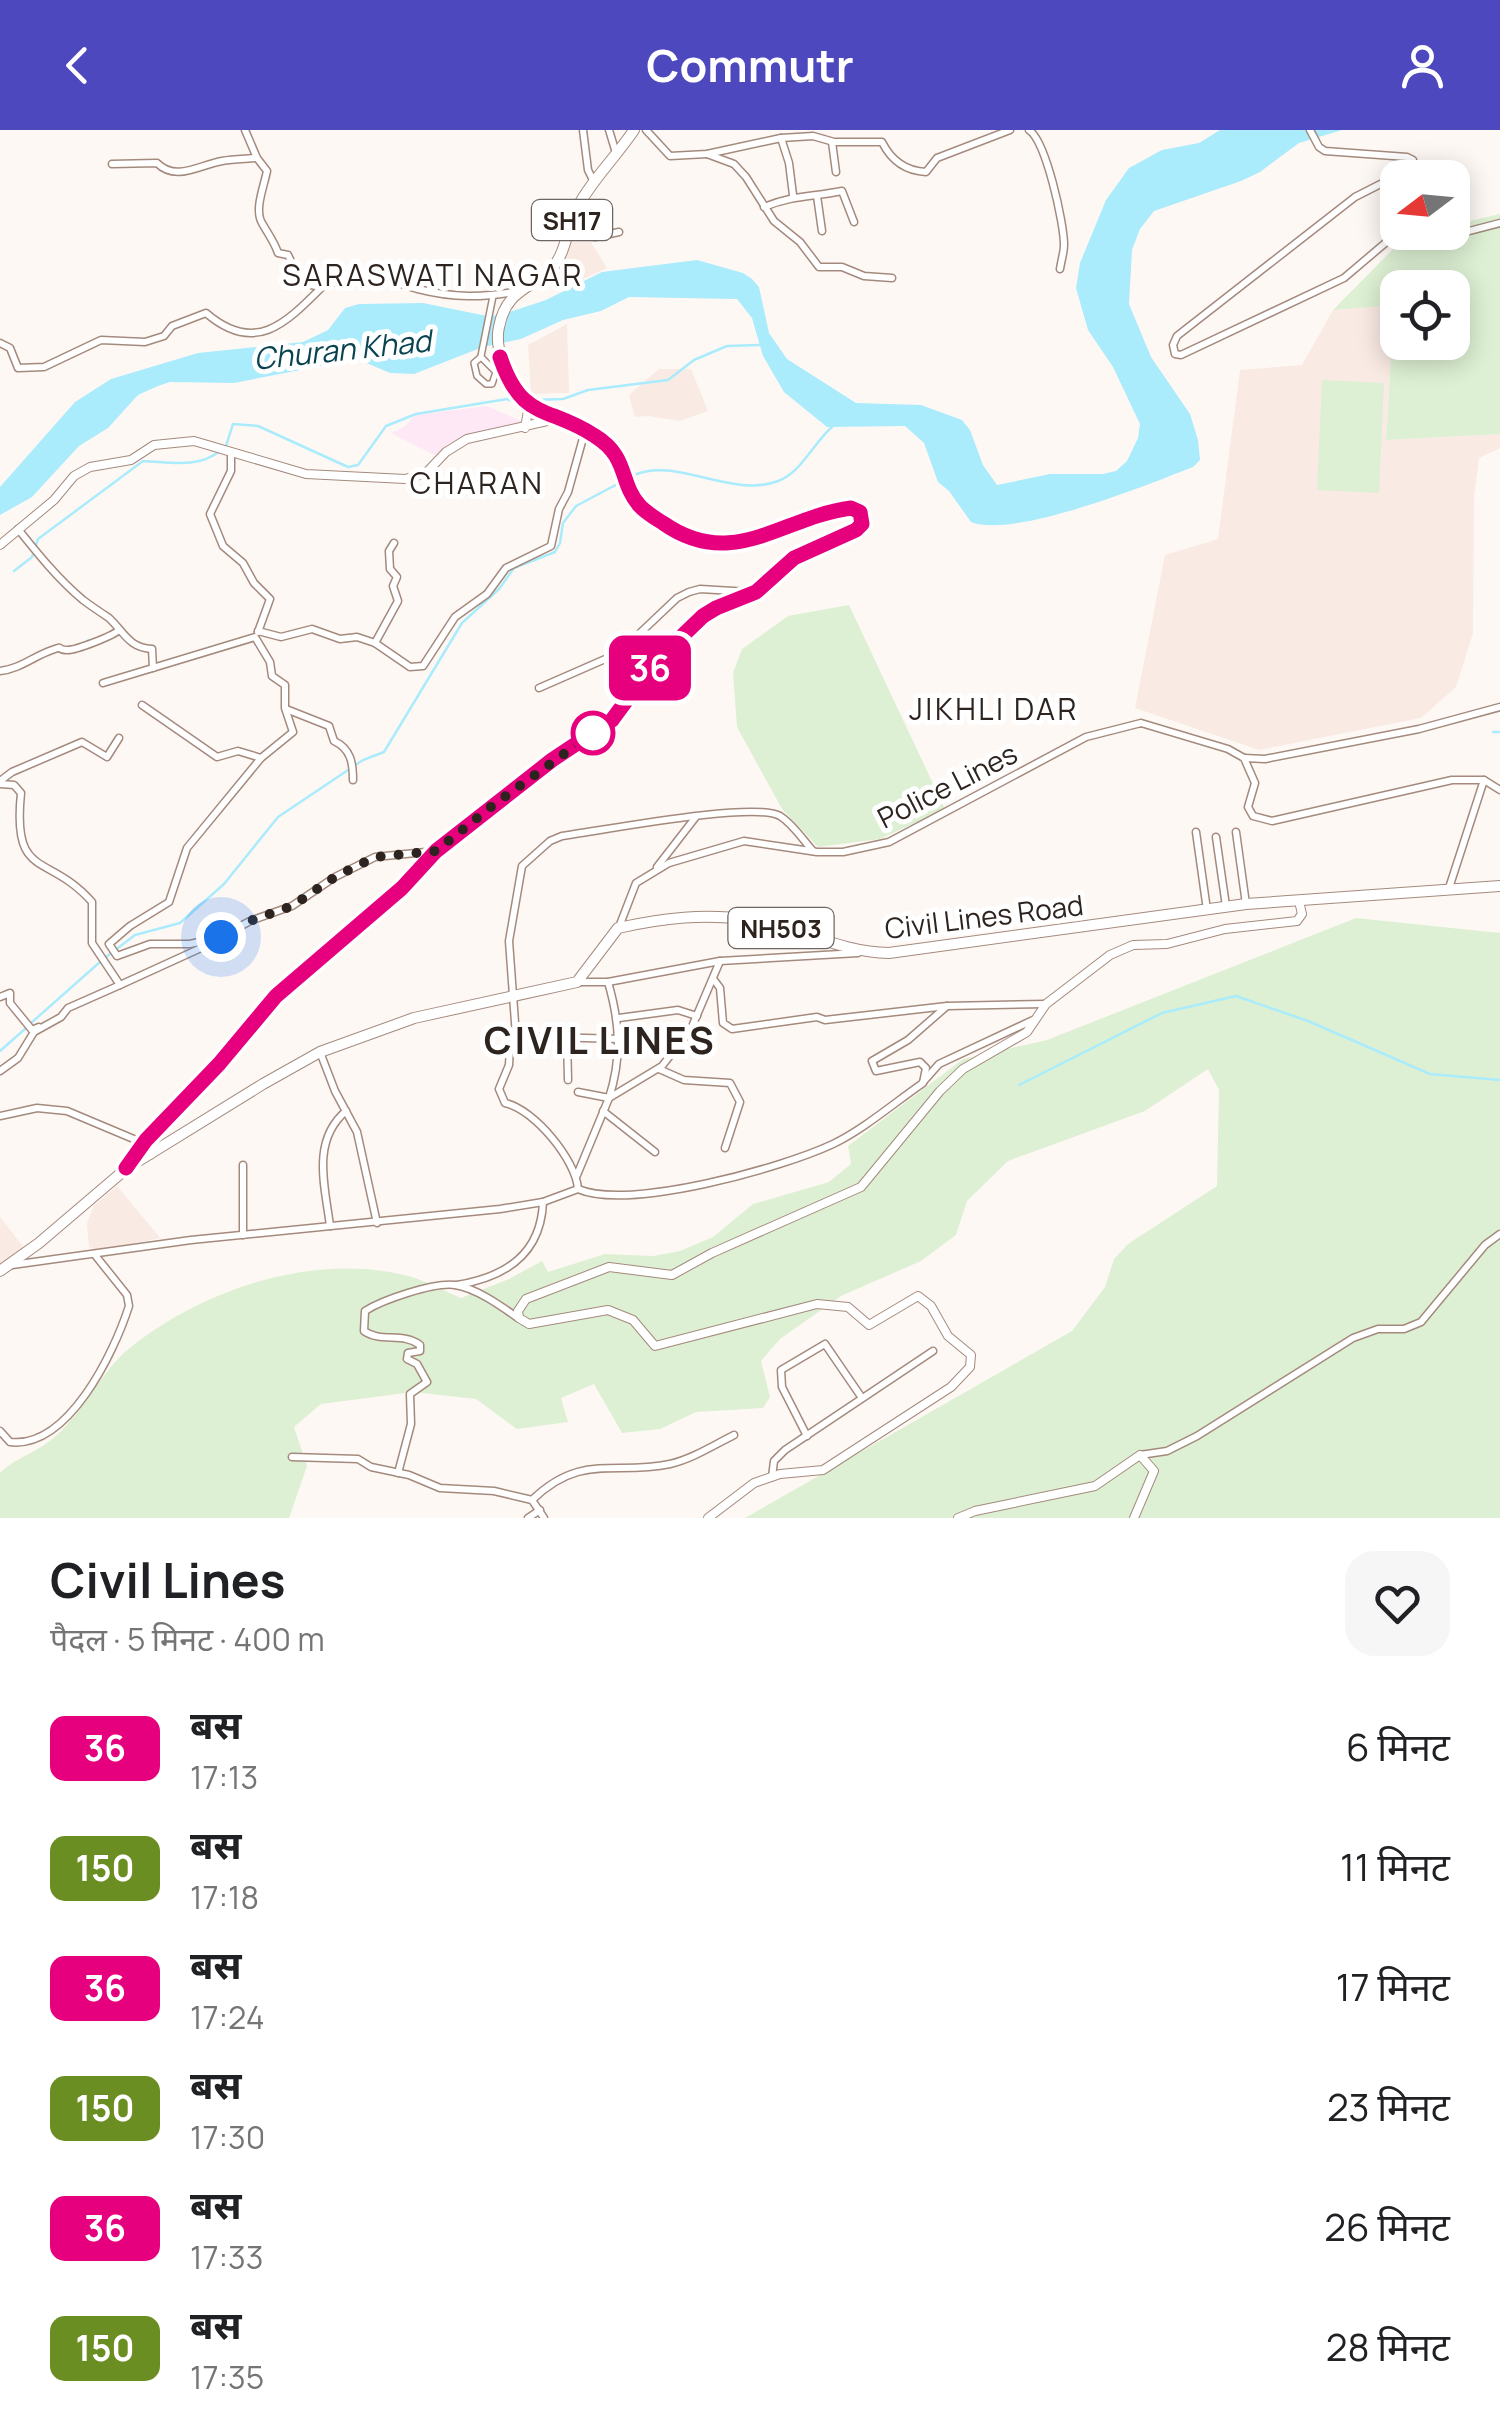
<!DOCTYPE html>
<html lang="hi">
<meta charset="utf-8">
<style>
body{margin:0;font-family:Manrope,"Noto Sans Devanagari",sans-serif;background:#f6f6f6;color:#202124;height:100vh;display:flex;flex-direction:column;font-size:38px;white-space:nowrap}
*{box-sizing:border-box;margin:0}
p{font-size:32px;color:#757577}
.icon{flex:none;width:55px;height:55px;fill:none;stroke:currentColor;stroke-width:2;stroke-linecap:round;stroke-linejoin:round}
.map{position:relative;height:1388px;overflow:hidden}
.side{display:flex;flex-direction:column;background:#fff;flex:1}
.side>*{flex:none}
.badge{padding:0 20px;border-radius:15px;font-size:35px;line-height:65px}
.needle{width:65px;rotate:254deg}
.tools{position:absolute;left:1380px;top:30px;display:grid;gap:20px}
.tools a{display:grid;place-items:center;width:90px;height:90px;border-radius:20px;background:#fff;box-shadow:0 5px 25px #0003;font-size:50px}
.you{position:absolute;width:50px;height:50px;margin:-25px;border:8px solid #fff;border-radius:50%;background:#1a73e8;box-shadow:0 0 0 15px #1a73e833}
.map>.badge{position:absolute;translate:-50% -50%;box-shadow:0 0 0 5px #fff}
.round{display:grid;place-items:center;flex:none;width:105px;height:105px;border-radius:30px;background:#f6f6f6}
.overview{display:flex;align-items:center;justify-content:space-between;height:170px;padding:0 50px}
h1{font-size:48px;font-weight:700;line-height:75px}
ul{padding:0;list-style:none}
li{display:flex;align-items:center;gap:30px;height:120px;padding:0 50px}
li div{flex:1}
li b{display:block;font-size:38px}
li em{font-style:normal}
li .badge{min-width:110px;font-weight:700;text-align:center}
header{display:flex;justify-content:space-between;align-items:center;height:130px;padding:0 50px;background:#4e48bf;color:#fff;font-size:45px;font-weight:700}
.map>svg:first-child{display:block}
</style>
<header><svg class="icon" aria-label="back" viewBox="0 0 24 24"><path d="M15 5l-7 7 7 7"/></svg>Commutr<svg class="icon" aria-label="person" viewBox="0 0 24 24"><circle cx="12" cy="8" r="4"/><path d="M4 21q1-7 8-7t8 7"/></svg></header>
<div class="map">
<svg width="1500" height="1388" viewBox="0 0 1500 1388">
<rect width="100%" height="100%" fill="#fef8f5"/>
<g fill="#f9eae3">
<polygon points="564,106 587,106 607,138 562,159 558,145"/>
<polygon points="1394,174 1386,310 1500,304 1500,318 1479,328 1474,366 1473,503 1456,557 1421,588 1259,620 1135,578 1165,425 1218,409 1240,240 1302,235 1333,180"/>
<polygon points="567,194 569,263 531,264 528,215"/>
<polygon points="659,239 691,239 708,281 680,291 648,286 635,287 629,265"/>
<polygon points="117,1056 160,1108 98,1121 89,1117 87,1093 94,1076"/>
<polygon points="0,1087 25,1119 0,1135"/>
</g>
<polygon fill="#fee8f6" points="487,276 528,294 472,304 448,314 438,327 391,303 404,297 415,285"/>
<g fill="#ddf0d3" fill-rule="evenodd">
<path d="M1500,84V304L1386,310L1394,175L1333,180L1407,105L1452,102L1453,95ZM1398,158H1452V212H1398Z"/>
<polygon points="1322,250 1384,253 1379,363 1317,360"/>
<polygon points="849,475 945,679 880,709 818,717 782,679 737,597 733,543 742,519 788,486"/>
<path d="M1356,788L1500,803V1388H745L1072,1201L1105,1157L1114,1129L1128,1114L1217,1056L1219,960L1208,939L1145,981L1008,1031L967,1071L956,1105L921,1131L841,1166L780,1209L761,1231L770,1267L763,1278L696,1282L660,1299L622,1303L594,1254L561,1268L568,1292L517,1299L476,1269L413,1262L321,1274L294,1297L307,1336L289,1388H0V1343C15,1328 35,1323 51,1310C82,1286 101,1240 131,1217C204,1159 312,1123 404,1145C423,1149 442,1160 461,1168L509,1149L542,1131L548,1142L605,1124L653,1126L680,1121L713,1107L753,1074L829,1052L851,1034L848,1016L963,929L1047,910Z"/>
</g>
<path fill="#aaebfc" d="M1220,0H1342L1299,13L1260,42L1241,51L1154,81L1140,99L1132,120L1129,174L1151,227L1190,284L1198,310L1200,330L1193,337C1147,355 1014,409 971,392L949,361L938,352L924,313L905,296L827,297L784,262L763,226L752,188L737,169L629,167L601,181L563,190L521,209L483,217L414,244L390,243L357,229L234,253L170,252L158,256L138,265L108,298L79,316L32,367L0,385V357L75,272L111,249L198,223L303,212L328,200L345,178L359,174L423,173L487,186L500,185L546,170L602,142L697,130L743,143L752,149L759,157L769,203L787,229L856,273L921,275L962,290L970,300L983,335L997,355L1050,344H1103L1116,341L1127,331L1138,308L1140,294L1113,237L1088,200L1076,158L1080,133L1106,70L1129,38L1162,20L1199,13Z"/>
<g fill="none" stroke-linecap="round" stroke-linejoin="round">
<g stroke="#aaebfc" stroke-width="2.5">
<polyline points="534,270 563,269 588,260 668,250 694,230 727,216 759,215"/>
<polyline points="226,316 233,294 258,296 348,337 358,335 386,296 416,284 507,269 522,275"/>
<path d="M632,346C674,325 732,369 778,351C802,342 814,312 833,296"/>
<path d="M14,441L32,427L38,409L143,331C170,332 197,339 220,321"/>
<polyline points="87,511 89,510"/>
<polyline points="1493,602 1500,602"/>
<polyline points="106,827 135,805 180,793 224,754 278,687 363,630 384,622 462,493 499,459 514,438 555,422 560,413 563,393 576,376 625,350"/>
<polyline points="31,893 100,832"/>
<polyline points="0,921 25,899"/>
<polyline points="1019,955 1162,883 1236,866 1308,891 1430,944 1500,950"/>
</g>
<g stroke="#a48a7d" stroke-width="8">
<g id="pedestrian">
<polyline points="481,226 493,166"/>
<polygon points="481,227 496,242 492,254 486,254 477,246 474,233"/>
</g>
</g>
<g stroke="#a48a7d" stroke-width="9">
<g id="minor">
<path d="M245,0L257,28L267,41C264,56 254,80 262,93C268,104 274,111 278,123L288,125C293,135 298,152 311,155C327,159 342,147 357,145C379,143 397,154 418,159C453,168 483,168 519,161"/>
<polyline points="583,0 588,40 594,52"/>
<polyline points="609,0 616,23"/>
<path d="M646,0L670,26L707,24L781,8L813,6L834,12H882C891,30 906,41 926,42L937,28L1010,0"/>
<path d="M1029,0C1046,11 1064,93 1064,115C1064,123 1061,131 1060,139"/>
<polyline points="1310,0 1319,17 1325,21 1407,27 1413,30 1414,37 1355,67 1177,206 1173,215 1175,224 1181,225 1344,148 1390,109 1403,103 1450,106 1500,93"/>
<polyline points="781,8 789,33 793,65"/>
<polyline points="832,12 836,42"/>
<polyline points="707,24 734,34 746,47 774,91 800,112 819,137 842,137 864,146 892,148"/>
<path d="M112,34L157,33C176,52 199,35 222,31C233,29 245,29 257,28"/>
<polyline points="817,66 822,101"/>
<path d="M764,77C793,65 813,67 842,61L854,92"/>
<polyline points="569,104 595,107 619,102"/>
<path d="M0,213L10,218L18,238L44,237L101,210L145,212L164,206L172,196L206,183C256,226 287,192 324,155"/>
<polyline points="231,323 231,341 210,384 223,416 243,433 254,453 270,469 258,502"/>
<path d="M18,399C38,424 58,449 83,470C91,476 100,482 109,488C124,502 129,518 152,519L153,538"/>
<polyline points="258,501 281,507 312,499 340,509 357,507 375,513 410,537 423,536 455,487 487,464 506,438 551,416 559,379 568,362 585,301"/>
<polyline points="375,513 398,471 393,456 397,447 390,439 389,421 394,413"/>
<path d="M0,541C20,539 34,526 52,520C65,515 55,520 68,520C76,520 113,506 119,500"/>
<polyline points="103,553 255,507 270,532 272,546 285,555 285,578 293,602 261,628 187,718 169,772 130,796 109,814 117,826 150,814 190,814 221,807"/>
<polyline points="539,558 619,523 677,468 689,462 700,459 750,462"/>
<polyline points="142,575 217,627 238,621 261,628"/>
<path d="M286,579L329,596L334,611C351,619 353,633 353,650"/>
<polyline points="1244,628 1265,629 1419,599 1500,577"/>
<polyline points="0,651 12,642 82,612 107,627 119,608"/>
<path d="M0,654L14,655L21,663C12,751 48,722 92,772V813L120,855L201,818L250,791L292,776L335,747L375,727L436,721"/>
<polyline points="1196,702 1207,780"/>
<polyline points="1236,702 1246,774"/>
<polyline points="1216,707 1226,776"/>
<polyline points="657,737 695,688"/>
<polyline points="1449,758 1484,650"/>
<polyline points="619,797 636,753 669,733 744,711 817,722 843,722 889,712 1086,607 1141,593 1228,619 1244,628 1255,653 1248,677 1253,686 1272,691 1452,650 1484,650 1500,660"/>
<polyline points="714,850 720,858 723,893 732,899 817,887 825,890 947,876"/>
<polyline points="578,852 608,852 720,831 858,823"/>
<polyline points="0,867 10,863 10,873 32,900 39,897"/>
<polyline points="619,888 678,880 697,886"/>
<polyline points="516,906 620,909"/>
<polyline points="567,908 568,950"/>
<polyline points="320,922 335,961 357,1002 377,1093"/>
<polyline points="659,939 684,950 730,953 740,972 725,1018"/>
<polyline points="0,941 18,928 34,902 61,887 68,878 120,855"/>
<polyline points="923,952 939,934 1033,890"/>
<path d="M578,962L609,968C622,927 620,893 608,852"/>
<polyline points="603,981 655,1022"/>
<polyline points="0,986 37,978 67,981 136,1010 146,1009"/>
<polyline points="577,1045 609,968 662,936 691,899 720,831"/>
<path d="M578,1059C629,1081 782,1038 833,1014C864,999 894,973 923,953L926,938L920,932L876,941L872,931L908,910L947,876L1046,874"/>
<path d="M330,1096C325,1056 311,1011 346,981"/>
<polyline points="243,1105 243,1035"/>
<path d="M12,1135L191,1110L500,1079L543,1072L578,1059C576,1030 534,979 505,973L499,959L509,935L510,917L516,906L509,811L522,736L550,711L562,706C600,701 754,671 780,686C793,694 803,710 813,721"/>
<path d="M457,1155C506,1147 541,1124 543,1072"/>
<path d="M0,1301L10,1312C68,1319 114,1223 129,1176L127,1165L95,1125"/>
<polyline points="807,1306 782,1257 781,1240 825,1214 862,1268"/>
<polyline points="1140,1325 1167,1321 1197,1306 1353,1208 1378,1199 1404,1199 1421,1192 1485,1115 1500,1104"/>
<polyline points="292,1327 358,1329 371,1337 409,1345 440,1358 494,1361 532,1370 544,1388"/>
<path d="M398,1343L411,1294L410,1264L427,1252L417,1234L407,1229L408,1223L420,1221V1215C403,1202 381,1213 364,1201L365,1181C382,1170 434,1152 455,1155C476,1158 501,1176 518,1188"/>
<polyline points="772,1347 774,1331 785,1320 933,1221"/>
<path d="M532,1370C582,1322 614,1346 670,1334C692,1329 714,1315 734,1305"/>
<polyline points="528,1388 540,1380"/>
</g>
</g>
<g stroke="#a48a7d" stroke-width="10">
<g id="tertiary">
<polyline points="525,298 529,275"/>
<polyline points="0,415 54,370 74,346 90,337 131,330 154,315 194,311 306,344 405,349 426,343 446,322 467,309 556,289"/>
<polyline points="708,1388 754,1353 780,1344 823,1340 951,1257 970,1237 971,1225 948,1206 931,1176 918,1166 869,1195 848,1177 817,1174 655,1216 633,1190 608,1180 529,1194 519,1188 518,1181 526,1169 609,1137 672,1145 712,1123 861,1057 940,961 963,939 1027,902 1046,874 1110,825 1133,815 1167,814 1225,799 1297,791 1302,784 1299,771"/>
<polyline points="958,1388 975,1381 1095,1356 1140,1325 1154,1341 1134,1388"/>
</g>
</g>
<g stroke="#a48a7d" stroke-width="12">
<g id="primary">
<path d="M127,1038L146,1009L219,934L276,866L402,758L436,721L552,630L612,591L654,533L703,486L756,462L799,425L856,400L862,394L860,382L851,378C802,385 756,421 704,414C686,411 643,385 635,369C626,353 626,335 613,321C577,282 522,295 503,235C499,223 496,210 499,197C506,159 532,159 553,137C566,122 567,98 576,80C590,52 616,27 634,0"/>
<path d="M0,1141L39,1113L127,1038L263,954L320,922L414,888L577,852L618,798C663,788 705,783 751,790C799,797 838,822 889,823L1246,774L1500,756"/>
</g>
</g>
<g stroke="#a48a7d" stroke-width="12">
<polyline id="trunk" points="146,1009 153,1014 150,1024"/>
</g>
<use href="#pedestrian" stroke="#fff" stroke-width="5"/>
<use href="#minor" stroke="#fff" stroke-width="6"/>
<use href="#tertiary" stroke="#fff" stroke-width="8"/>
<use href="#primary" stroke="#fff" stroke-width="10"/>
<use href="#trunk" stroke="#fff" stroke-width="10"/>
</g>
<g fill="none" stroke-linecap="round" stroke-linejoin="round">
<g stroke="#fff" stroke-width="22">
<path id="line" d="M126,1038L146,1010L219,934L276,866L402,758L436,721L552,630L612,590L654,533L703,486L716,478L756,462L794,428L856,400L862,394L860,382L851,378C782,387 733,442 663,393C655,388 645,382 639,375C619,352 629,327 595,306C548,275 522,292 500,227"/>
</g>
<use href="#line" stroke="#e6007e" stroke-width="15"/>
<polyline stroke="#2e241f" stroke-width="10" stroke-dasharray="0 18" points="221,807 250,791 292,776 335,747 375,727 436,721 492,676 593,603"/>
</g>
<circle fill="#fff" stroke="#e6007e" stroke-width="5" cx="593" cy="603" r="20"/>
<g text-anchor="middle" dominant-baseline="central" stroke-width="10" stroke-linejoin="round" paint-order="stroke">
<g fill="#fff" stroke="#6d6662" stroke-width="2.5">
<rect x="532" y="70" width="80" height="40" rx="8"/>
<rect x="728.5" y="778" width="105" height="40" rx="8"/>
</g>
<g font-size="25" font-weight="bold" fill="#2e241f">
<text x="572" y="90">SH17</text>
<text x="781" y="798">NH503</text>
</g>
<g font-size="28" fill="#2e241f" stroke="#fff">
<text transform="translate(947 655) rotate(-27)">Police Lines</text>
<text transform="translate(984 786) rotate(-7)">Civil Lines Road</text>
</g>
<g font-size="30" letter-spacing="2.5" fill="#2e241f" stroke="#fff">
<text x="433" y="144">SARASWATI NAGAR</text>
<text x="477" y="352">CHARAN</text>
<text x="994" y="578">JIKHLI DAR</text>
</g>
<g font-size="30" font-style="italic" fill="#084450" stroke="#fff">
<text transform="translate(342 219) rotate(-6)">Churan Khad</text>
</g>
<g font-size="38" font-weight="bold" letter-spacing="2.5" fill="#2e241f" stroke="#fff">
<text x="600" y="909">CIVIL LINES</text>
</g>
</g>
</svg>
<div class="tools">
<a><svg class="needle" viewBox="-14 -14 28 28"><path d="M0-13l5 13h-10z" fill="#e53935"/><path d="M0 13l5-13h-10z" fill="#757577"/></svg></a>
<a><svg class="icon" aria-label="locate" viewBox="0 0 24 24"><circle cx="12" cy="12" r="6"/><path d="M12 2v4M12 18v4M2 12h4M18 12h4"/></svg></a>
</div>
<div class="you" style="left:221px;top:807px"></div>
<b class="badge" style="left:650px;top:538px;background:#e6007e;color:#fff">36</b>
</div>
<section class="side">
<div class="overview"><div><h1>Civil Lines</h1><p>पैदल · 5 मिनट · 400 m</p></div><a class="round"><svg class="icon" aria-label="heart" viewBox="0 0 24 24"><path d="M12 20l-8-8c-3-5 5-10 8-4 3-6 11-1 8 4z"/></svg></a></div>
<ul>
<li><span class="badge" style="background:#e6007e;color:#fff">36</span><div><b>बस</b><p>17:13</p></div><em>6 मिनट</em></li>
<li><span class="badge" style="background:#6b8e23;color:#fff">150</span><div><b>बस</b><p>17:18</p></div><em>11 मिनट</em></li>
<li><span class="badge" style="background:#e6007e;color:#fff">36</span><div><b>बस</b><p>17:24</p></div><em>17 मिनट</em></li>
<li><span class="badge" style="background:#6b8e23;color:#fff">150</span><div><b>बस</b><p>17:30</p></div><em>23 मिनट</em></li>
<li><span class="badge" style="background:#e6007e;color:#fff">36</span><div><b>बस</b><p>17:33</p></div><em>26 मिनट</em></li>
<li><span class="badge" style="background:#6b8e23;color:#fff">150</span><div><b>बस</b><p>17:35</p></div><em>28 मिनट</em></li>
</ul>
</section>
